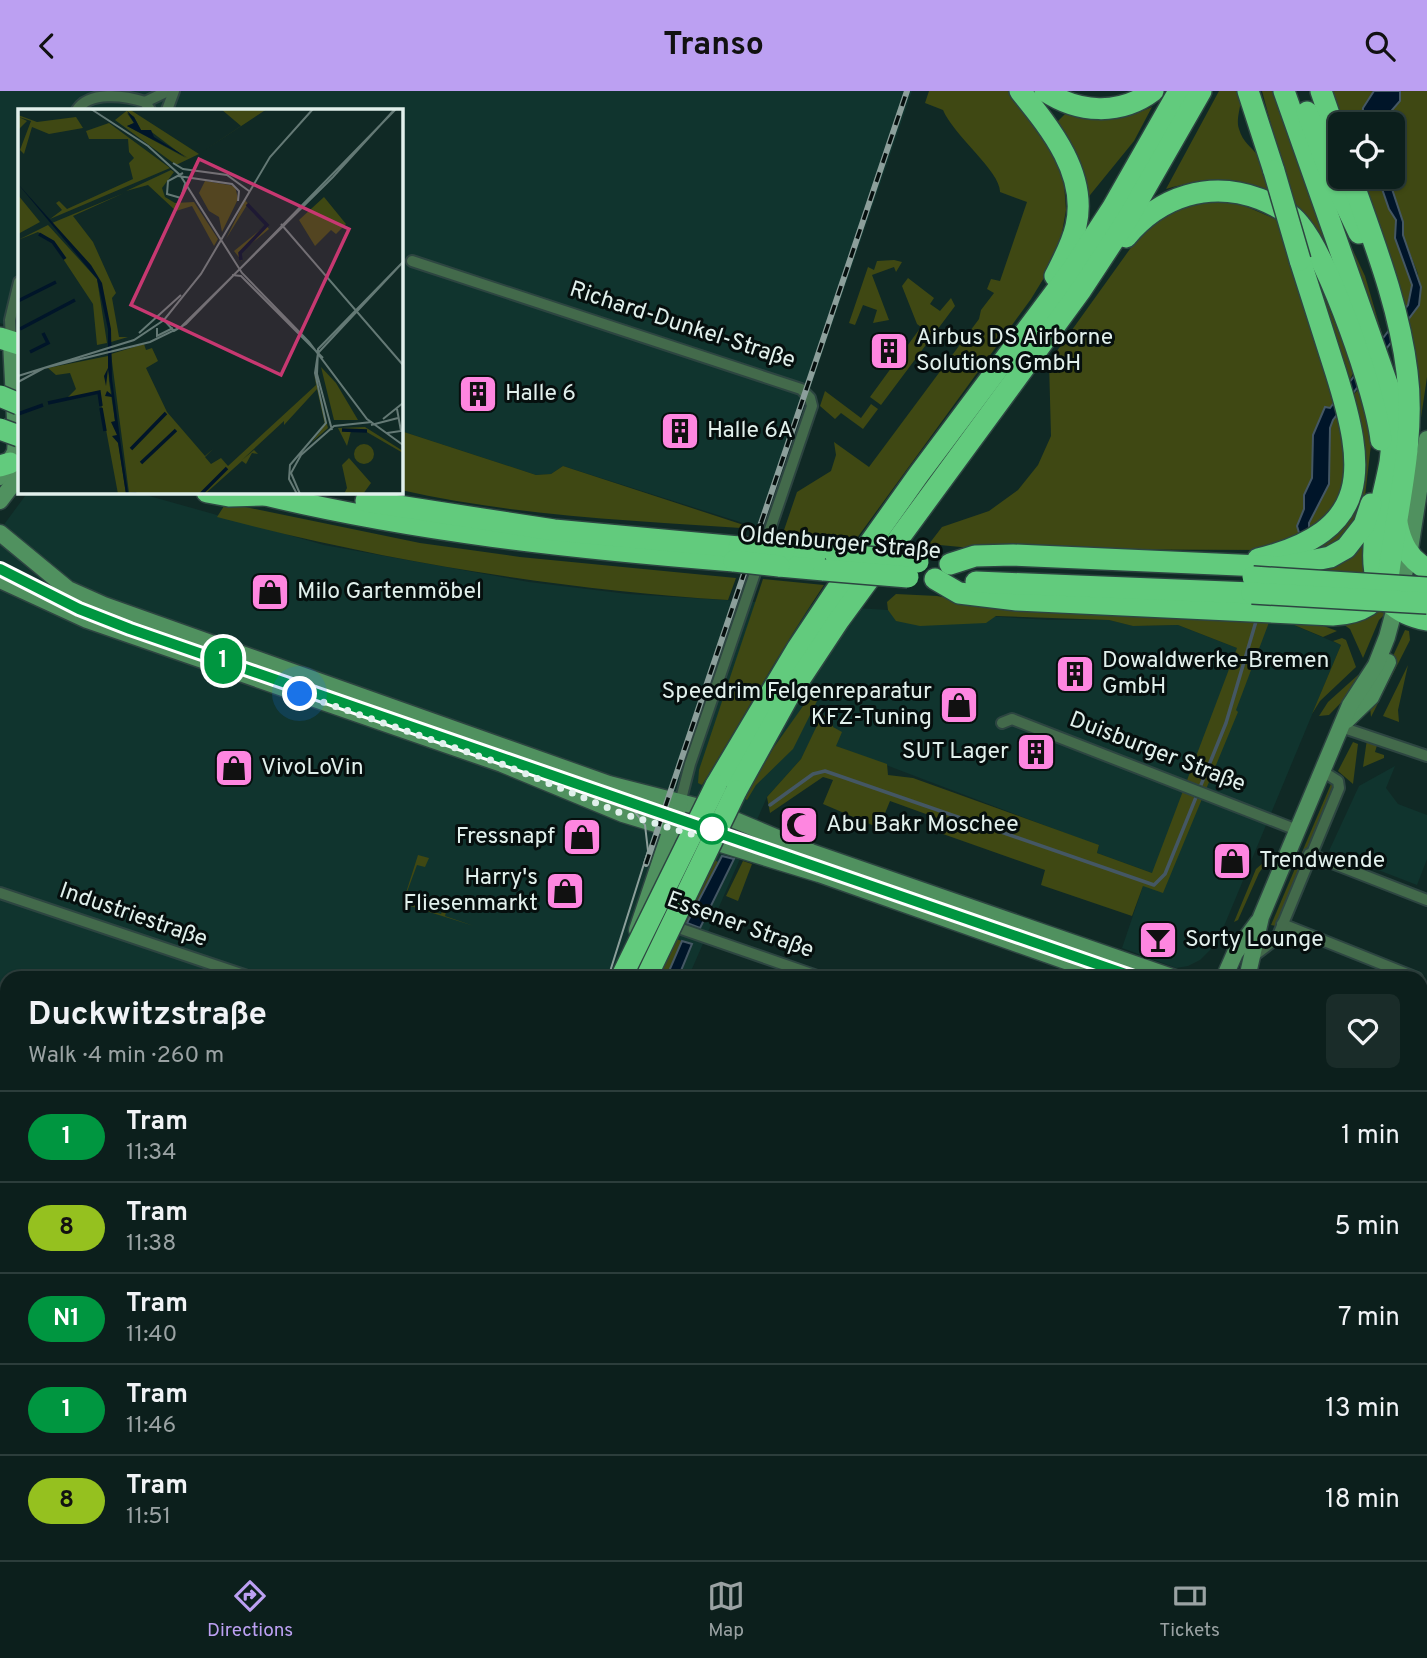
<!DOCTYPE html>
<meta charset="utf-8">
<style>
body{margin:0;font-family:Overpass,sans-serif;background:#1a2c29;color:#f1f3f6;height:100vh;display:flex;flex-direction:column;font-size:26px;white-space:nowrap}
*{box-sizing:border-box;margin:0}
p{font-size:23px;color:#9aa2a3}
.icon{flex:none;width:38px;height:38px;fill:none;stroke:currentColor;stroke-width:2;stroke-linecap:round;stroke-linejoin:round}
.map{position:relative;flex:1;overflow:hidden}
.panel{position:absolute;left:0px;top:880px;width:1428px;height:590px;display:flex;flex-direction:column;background:#0c1f1c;border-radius:21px 21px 0 0;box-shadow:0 2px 5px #0004,0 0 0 2px #2c3d3b}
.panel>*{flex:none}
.badge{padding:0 14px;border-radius:23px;font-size:24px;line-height:46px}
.tools{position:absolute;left:1328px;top:21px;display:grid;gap:14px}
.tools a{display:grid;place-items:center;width:77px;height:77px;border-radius:10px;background:#0c1f1c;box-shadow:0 2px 5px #0004,0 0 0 2px #2c3d3b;font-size:35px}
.you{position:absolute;width:35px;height:35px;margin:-18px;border:5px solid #fff;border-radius:50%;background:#1a73e8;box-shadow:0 0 0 10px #1a73e833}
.map>.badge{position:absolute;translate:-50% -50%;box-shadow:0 0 0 4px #fff}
.round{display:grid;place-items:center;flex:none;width:74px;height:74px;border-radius:10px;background:#1a2c29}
.headline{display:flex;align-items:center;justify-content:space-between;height:119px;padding:0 28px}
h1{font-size:33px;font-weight:700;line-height:52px}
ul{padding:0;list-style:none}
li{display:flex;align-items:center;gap:21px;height:91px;padding:0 28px;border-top:2px solid #2c3d3b}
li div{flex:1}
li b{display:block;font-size:26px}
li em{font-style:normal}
li .badge{min-width:77px;font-weight:700;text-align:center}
header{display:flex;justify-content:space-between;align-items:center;height:91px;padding:0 28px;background:#bca0f2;color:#111;font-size:32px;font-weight:700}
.dock{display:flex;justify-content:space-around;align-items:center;height:98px;border-top:2px solid #2c3d3b;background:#0c1f1c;font-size:19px;color:#9aa2a3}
.dock a{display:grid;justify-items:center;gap:4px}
.dock .selected{color:#bca0f2}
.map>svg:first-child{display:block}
</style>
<header><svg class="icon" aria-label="back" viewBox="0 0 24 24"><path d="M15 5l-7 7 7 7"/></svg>Transo<svg class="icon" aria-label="search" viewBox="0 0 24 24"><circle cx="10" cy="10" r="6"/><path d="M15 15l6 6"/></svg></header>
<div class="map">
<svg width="1427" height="1469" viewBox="0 0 1427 1469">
<rect width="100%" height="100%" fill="#102925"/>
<g fill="#10342e">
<polygon points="0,0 912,0 762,438 563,375 551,383 536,384 401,340 401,19 19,19 19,239 0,232"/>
<polygon points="28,401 135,401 324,454 529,491 628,503 1050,529 1109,529 1133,535 1178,534 1237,557 1275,526 1341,554 1217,852 1200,869 1188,875 1176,877 1122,857 1143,795 1152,782 1097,762 1099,755 836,655 833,636 823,624 801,668 767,706 688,887 7,887 7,1400 0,1398 0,439"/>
<polygon points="1395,675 1386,697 1398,713 1427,724 1427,768 1417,794 1329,760 1359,695"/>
<polygon points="1421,1411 1427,1414 1427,1469 1078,1469 1081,1463 1421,1463"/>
<polygon points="172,1463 282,1463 284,1469 188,1469"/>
<polygon points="409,1463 958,1463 955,1469 408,1469"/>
</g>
<g fill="#3f4813">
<path d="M929,0H1008L1055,66L1064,92L1066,119L1058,164L1031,208L857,447L783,442L797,401L831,380L836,364L834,351L869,376L979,228L981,219L994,202L987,198L991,188L1000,190L1027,111L1000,101C1001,81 954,45 943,19L925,12Z"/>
<path d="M1219,0H1239C1244,14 1235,24 1239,38C1243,52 1251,55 1258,65C1265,75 1267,92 1271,103C1234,85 1205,87 1166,98Z"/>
<polygon points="1262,0 1276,0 1340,182 1293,115"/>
<polygon points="1325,0 1374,0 1363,17 1362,33 1340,33"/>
<polygon points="1400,0 1427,0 1427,286 1407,422 1419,318 1419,287 1412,250 1356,86 1378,86 1389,118 1396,129 1395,147 1412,194 1409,207 1411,225 1418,183 1403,144 1403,130 1388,86 1393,86 1393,33 1380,33 1400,10"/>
<path d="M1152,16L1134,50L1086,109L1070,51L1057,31L1066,22C1094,35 1124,28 1152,16Z"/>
<polygon points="1327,104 1365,185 1392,277"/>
<path d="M1205,110L1240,113L1278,129L1343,327L1348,381L1337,412L1319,434L1309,435V440L1271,459L982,458L929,453L942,436L989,420L1018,399L1038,374L1051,345L1049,271L1140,144C1159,127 1180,114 1205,110Z"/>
<polygon points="894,169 902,171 896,181 894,176 872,184 889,229 873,232 877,219 863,214 855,234 849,232 868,176 874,179 877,170"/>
<polygon points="1310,169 1354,280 1348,293"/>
<polygon points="908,187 934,207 930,213 940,220 951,207 955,215 881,314 870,306 921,236 917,233 902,195"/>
<polygon points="1358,299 1362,302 1372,345 1365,405 1359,426 1343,449 1319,463 1315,454 1341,428 1352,305"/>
<polygon points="825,300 861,327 871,313 878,318 863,338 841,322 835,328 820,315"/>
<path d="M401,340L536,384L551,383L563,375L756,438C640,430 515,425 401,399Z"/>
<path d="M226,412L420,452L520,466L736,487L728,509C555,498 385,470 217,426Z"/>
<polygon points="1369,432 1366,483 1317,479"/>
<path d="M763,488L824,494C780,559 743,627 702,694L698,692L699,679Z"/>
<polygon points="896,503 937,505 975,512 1271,526 1236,619 1238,621 1163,802 1143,795 1132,825 1041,794 1045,779 943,743 948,731 890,710 879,737 823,713 833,689 823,686 770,722 767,706 801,668 822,624 833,627 833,636 842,641 836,655 887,673 888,684 913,687 1099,754 1097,762 1152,782 1237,557 1178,534 1133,535 1109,529 996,525 986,532 920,535 896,530 888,519 887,511"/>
<polygon points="1375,520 1386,522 1379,529 1363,567 1350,538 1340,531"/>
<polygon points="1275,526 1308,529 1337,540 1323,546"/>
<polygon points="1405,539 1409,540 1410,549 1371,626 1370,615"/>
<polygon points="1342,547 1346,549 1356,576 1320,610 1312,623 1341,554 1333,550"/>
<polygon points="1408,574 1398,619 1399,631 1383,625"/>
<polygon points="1358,584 1359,593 1329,624 1319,625 1328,611"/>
<polygon points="813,601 819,606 793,658 756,694 747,709 744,707 774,656"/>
<polygon points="1367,648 1378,651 1375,661 1384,664 1384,667 1363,676"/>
<polygon points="1353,651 1358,653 1353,693 1338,680"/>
<polygon points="1331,693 1335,696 1276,835 1271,834"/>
<polygon points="418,764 429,767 425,776 417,774 407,801 416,806 414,814 441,823 444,816 447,817 445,825 474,835 407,814 404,808"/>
<polygon points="1270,766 1259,782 1238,829 1234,831 1256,778"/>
<polygon points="712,768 718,771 687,832 683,832"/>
<polygon points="743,770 752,773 738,810 726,805"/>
<polygon points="676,848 682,850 666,887 657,887"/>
<polygon points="1421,1077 1427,1079 1427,1414 1421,1411"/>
<polygon points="283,1463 332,1463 347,1469 284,1469"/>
</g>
<g fill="#001529" stroke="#445764" stroke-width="2">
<polygon points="1374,0 1400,0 1400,10 1380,33 1362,33 1363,17"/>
<polygon points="1378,86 1388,86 1403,131 1403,144 1421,196 1419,214 1333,329 1330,337 1329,393 1309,432 1309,440 1300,445 1297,435 1304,418 1304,404 1312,387 1313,344 1325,316 1330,317 1408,214 1412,194 1395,147 1396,129 1389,118"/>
<polygon points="722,765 734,768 700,837 687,832"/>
<polygon points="682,850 692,853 678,887 666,887"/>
</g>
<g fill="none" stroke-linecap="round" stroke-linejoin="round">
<polyline stroke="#445764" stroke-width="3.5" points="770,714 813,683 825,680 1154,794 1165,783 1226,632 1257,527"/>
<g stroke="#2d4541" stroke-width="14">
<g id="street">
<polyline points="145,11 168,0"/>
<path d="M77,19C89,0 124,4 145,11L150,19"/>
<polyline points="167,19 174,0"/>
<polyline points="412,170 801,298 810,307 812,315 690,673 680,712"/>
<polyline points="11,251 10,229 19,191"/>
<polyline points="1002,632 1012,628 1297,739"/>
<polyline points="1341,636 1427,665"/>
<polyline points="1309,763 1427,809"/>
<polyline points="0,802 253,887"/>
<polyline points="667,833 823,887"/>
<polyline points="1282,833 1417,887"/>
<polyline points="1255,864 1277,847 1339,697 1338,690 1322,680"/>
<polyline points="0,1315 7,1318"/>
<polyline points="387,1463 402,1469"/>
<polyline points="1009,1469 1011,1463"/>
</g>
</g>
<g stroke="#2d4541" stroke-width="19">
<g id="secondary">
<polyline points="0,386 15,361 16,348 11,251"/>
<polyline points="0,410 19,385"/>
<polyline points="0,442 68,498 104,514 609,693 711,719 811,761 1175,887"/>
<polyline points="0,489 87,529 502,673 623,723 819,783 1114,887"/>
<polyline points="1347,629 1371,606 1388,571"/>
<polyline points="637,839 680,712"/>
<polyline points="1224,887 1235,862 1258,831"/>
<polyline points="1247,887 1261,826 1279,783 1350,614 1376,574 1387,546 1409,465 1427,348"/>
<polyline points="1421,992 1427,994"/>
<polyline points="425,1469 427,1463"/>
<polyline points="987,1469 989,1463"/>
</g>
</g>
<g stroke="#2d4541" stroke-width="24">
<g id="highway">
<path d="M1020,0C1050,37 1088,83 1076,135C1072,153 1063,169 1055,185"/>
<path d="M1045,0C1078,22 1120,25 1153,0"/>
<polyline points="1248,0 1274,80"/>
<path d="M1284,0L1388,295C1391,321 1394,345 1390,371C1380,427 1344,513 1427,529"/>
<polyline points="1321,0 1340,55"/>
<polyline points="1307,21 1328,77 1359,142"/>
<path d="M1126,146C1160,105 1210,89 1260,108C1275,114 1290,121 1300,134C1329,169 1376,303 1381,349"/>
<polyline points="0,247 19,253"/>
<polyline points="0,375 10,372"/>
<polyline points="207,401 229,405 265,404"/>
<path d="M253,401C411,440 572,457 734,470"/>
<polyline points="366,410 554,439 739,456"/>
<path d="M1397,432C1401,453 1409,468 1427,478"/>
<polyline points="784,460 835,463"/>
<path d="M1258,468C1373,440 1366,378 1336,282C1324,245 1312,207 1300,169"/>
<polyline points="950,473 975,465 1013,464 1281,476 1330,466 1346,457 1364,434 1371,413"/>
<polyline points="779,475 824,479"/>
<path d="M935,488L959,502L1017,509L1333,524C1359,523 1379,513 1388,488C1396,420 1416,349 1407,281C1399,214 1373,149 1351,86"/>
<polyline points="976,491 1252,502"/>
<polyline points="716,694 797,558 835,501 919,383 1074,176 1113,116 1179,0"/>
<polyline points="736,700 788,606 839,529 1081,199 1127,129 1201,0"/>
<polyline points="411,1469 414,1463"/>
<polyline points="439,1469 442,1463"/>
</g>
</g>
<use href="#street" stroke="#436a4b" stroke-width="10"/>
<use href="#secondary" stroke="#50915f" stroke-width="16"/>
<use href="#highway" stroke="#62cb7d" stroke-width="21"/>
<g stroke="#8c9f9b" stroke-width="2">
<polyline points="0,473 62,505 154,540 1153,887"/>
<polyline points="608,887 648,760 645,734 623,706"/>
<polyline points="1421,997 1427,999"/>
<polyline points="413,1469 415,1463"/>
</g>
<g stroke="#8c9f9b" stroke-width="6">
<polyline id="rail" points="646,773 907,0"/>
</g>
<use href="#rail" stroke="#060f0e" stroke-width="3.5" stroke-dasharray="10" stroke-linecap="butt"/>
<g stroke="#2d4541" stroke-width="24" stroke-linecap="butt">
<g id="highway-bridge">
<polyline points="1274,80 1300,169"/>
<polyline points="0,305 19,313"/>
<polyline points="0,338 19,345"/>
<polyline points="739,456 784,460"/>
<polyline points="835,463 918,471"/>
<polyline points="734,470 779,475"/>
<polyline points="824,479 908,486"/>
<polyline points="1253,486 1427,497"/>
<polyline points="1252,502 1427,512"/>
<polyline points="621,887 716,694"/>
<polyline points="646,887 736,700"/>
</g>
</g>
<use href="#highway-bridge" stroke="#62cb7d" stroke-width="21"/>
</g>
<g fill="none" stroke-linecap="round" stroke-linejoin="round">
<g stroke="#fff" stroke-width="16">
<polyline id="line" points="0,478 79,518 130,538 1137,887"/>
</g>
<use href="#line" stroke="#009640" stroke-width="10"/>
<polyline stroke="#e1f0ec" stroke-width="7" stroke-dasharray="0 12.6" points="300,603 502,673 623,723 698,745 712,738"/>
</g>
<defs>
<g id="building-square" transform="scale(2.0125)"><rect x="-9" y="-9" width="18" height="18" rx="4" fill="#fe86e0" stroke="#060f0e"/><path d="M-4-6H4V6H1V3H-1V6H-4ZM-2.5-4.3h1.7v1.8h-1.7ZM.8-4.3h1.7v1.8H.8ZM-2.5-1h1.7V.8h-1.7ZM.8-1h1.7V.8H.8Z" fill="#111"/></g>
<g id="shop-square" transform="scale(2.0125)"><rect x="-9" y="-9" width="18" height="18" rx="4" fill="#fe86e0" stroke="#060f0e"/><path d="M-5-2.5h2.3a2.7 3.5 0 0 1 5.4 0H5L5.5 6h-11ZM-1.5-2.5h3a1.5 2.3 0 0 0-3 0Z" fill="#111"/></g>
<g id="mosque-square" transform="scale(2.0125)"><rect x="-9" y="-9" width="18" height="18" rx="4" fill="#fe86e0" stroke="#060f0e"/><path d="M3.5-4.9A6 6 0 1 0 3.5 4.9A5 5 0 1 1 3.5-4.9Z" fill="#111"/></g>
<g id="bar-square" transform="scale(2.0125)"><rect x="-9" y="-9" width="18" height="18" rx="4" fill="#fe86e0" stroke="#060f0e"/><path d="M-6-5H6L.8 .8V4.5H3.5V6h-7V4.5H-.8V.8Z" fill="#111"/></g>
</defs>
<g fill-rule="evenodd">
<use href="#building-square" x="889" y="260"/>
<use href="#building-square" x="478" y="303"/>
<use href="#building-square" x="680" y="340"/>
<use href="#shop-square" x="270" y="501"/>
<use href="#building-square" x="1075" y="583"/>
<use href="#shop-square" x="959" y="614"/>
<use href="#building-square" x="1036" y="661"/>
<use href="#shop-square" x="234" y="677"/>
<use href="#mosque-square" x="799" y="734"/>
<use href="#shop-square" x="582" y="746"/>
<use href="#shop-square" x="1232" y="770"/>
<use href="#shop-square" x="565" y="800"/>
<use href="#bar-square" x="1158" y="849"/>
</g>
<circle fill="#fff" stroke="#009640" stroke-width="3.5" cx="712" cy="738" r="14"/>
<g text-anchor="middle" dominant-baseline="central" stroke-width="6" stroke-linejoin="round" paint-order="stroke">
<g font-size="23" fill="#e1f0ec" stroke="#060f0e">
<text transform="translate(682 235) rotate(18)">Richard-Dunkel-Straße</text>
<text transform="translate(840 453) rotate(5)">Oldenburger Straße</text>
<text transform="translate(1157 662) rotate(21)">Duisburger Straße</text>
<text transform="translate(133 825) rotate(19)">Industriestraße</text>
<text transform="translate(740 835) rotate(20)">Essener Straße</text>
</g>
<g font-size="23" fill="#e1f0ec" stroke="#060f0e" text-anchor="start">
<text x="916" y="247">Airbus DS Airborne<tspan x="916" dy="26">Solutions GmbH</tspan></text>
<text x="505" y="303">Halle 6</text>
<text x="707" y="340">Halle 6A</text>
<text x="297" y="501">Milo Gartenmöbel</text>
<text x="1102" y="570">Dowaldwerke-Bremen<tspan x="1102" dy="26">GmbH</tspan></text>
<text x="932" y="601" text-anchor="end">Speedrim Felgenreparatur<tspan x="932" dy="26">KFZ-Tuning</tspan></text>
<text x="1009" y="661" text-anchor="end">SUT Lager</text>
<text x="261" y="677">VivoLoVin</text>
<text x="826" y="734">Abu Bakr Moschee</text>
<text x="555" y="746" text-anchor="end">Fressnapf</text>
<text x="1259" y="770">Trendwende</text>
<text x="538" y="787" text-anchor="end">Harry's<tspan x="538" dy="26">Fliesenmarkt</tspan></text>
<text x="1185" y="849">Sorty Lounge</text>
</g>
</g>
<g transform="translate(18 18)">
<rect width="385" height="385" fill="#102925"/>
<path d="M111,0L181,45L158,56L97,11ZM109,4L116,8L123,21H131L168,49L109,17L116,14ZM203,0H249L184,43L223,17ZM0,6L19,13L58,8L65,19L31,25L14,18L6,45L2,41L13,12L1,8L9,12L0,21ZM91,14L152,59L32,110L44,101L38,94L41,92L49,100L115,70L111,54L116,49L111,43L110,30H71L68,22ZM153,61L156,63L144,79L147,88L157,94L176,93L200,130L196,137L174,97L158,102L130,76L108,82ZM187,72L217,77L220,90L204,123L201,108L191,102L181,84ZM106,84L55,107L75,133L98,184L94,189L101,228H110L93,233L83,174L34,114ZM0,86L22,113L0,125ZM306,88L328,115L318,125L313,121L297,137L281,111ZM227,91L251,120L222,144L224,152L216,142L248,116L229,96L208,130ZM30,116L79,170L89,234L79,236L75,195L34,133L20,123L0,131ZM126,235L128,241L134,239L140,252L128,259L149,303L187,347L195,340L187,348L193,355L203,349L210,357L298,276L296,265L310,319L294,333L307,316L299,280L266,316V312L224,351L236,341L240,345L234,344L228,355L224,352L187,385L111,384L93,245ZM90,247L91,272L108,385H100L81,283L48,290L58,280L52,264L38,266L30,259ZM303,258L318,274L340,311H316ZM347,318L385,342V344L347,322H333L329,337L320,319ZM336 345a10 10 0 1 1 20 0a10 10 0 1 1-20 0ZM331,349L353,374L345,385H326L329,379L324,356Z" fill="#3f4813" fill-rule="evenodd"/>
<path d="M109,2L116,8L123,21H133L136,28L170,49L109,17L116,14ZM0,75L73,156L84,174L93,220L94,270L103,337L110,384L119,383L116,385H108L100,334L94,327L99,326L93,313L97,312L94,288L87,287L89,282L94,286L90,260L88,277L86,267L90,259V220L79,170Z" fill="#001529"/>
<path fill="none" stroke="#001529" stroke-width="3.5" d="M21,125L35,133L47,150M223,151L222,144L249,116L229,95M0,192L38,173M2,220L57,191M12,243L30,234L25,224M30,294L81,283L83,297M83,299L87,322M0,305L25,296M324,321L349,322M113,340L148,304M123,354L158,321M183,385L209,359"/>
<path fill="none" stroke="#647975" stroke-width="2" d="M73,0L130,37L162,66L224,164L291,233L349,310L385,336M155,54L165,60L209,66L231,82M165,64L150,72L149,85L163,89L167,75M160,67L214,75L221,82L220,92M263,115L385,256M214,166L223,167L305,249M144,209L156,222L168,215L378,0M139,219V227L155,219M121,224L163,186M0,267L116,231L146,211L183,165L252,48L295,0M0,273L26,259L132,233L163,218L315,68L377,0M365,310L385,294M353,316L380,309M314,321L299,265L300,240L385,153M369,324L383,322L379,300M279,385L271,370L272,356L308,314L297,264L300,244L385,153M282,385L273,364L283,346L316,317L354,313"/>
<path fill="#c73871" fill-opacity="0.15" stroke="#c73871" stroke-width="3.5" d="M181,50L331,120L263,266L113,196Z"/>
<rect width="385" height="385" fill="none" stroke="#e1f0ec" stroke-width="3.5"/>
</g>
</svg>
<div class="tools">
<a><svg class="icon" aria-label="locate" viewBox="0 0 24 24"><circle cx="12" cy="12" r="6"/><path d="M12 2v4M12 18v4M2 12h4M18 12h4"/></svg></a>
</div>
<div class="you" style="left:300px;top:603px"></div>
<b class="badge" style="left:223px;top:570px;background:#009640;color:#fff">1</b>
<section class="panel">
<div class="headline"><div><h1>Duckwitzstraße</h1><p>Walk · 4 min · 260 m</p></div><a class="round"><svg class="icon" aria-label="heart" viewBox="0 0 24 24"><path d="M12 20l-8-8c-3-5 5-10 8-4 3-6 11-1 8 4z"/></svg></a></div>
<ul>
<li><span class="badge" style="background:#009640;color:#fff">1</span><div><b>Tram</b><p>11:34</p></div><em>1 min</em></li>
<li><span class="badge" style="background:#95c11f;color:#111">8</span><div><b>Tram</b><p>11:38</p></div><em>5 min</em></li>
<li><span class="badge" style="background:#009640;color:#fff">N1</span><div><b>Tram</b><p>11:40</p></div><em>7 min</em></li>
<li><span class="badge" style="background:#009640;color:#fff">1</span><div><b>Tram</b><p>11:46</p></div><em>13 min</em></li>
<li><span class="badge" style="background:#95c11f;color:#111">8</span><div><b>Tram</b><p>11:51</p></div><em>18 min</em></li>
</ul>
</section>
</div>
<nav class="dock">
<a class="selected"><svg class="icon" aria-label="directions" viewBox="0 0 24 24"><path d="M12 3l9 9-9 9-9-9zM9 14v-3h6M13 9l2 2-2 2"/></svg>Directions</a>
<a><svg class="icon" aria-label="map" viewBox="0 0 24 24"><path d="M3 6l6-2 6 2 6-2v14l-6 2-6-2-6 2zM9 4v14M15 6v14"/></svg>Map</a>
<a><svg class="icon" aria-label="tickets" viewBox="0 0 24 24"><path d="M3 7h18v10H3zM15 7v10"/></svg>Tickets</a>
</nav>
